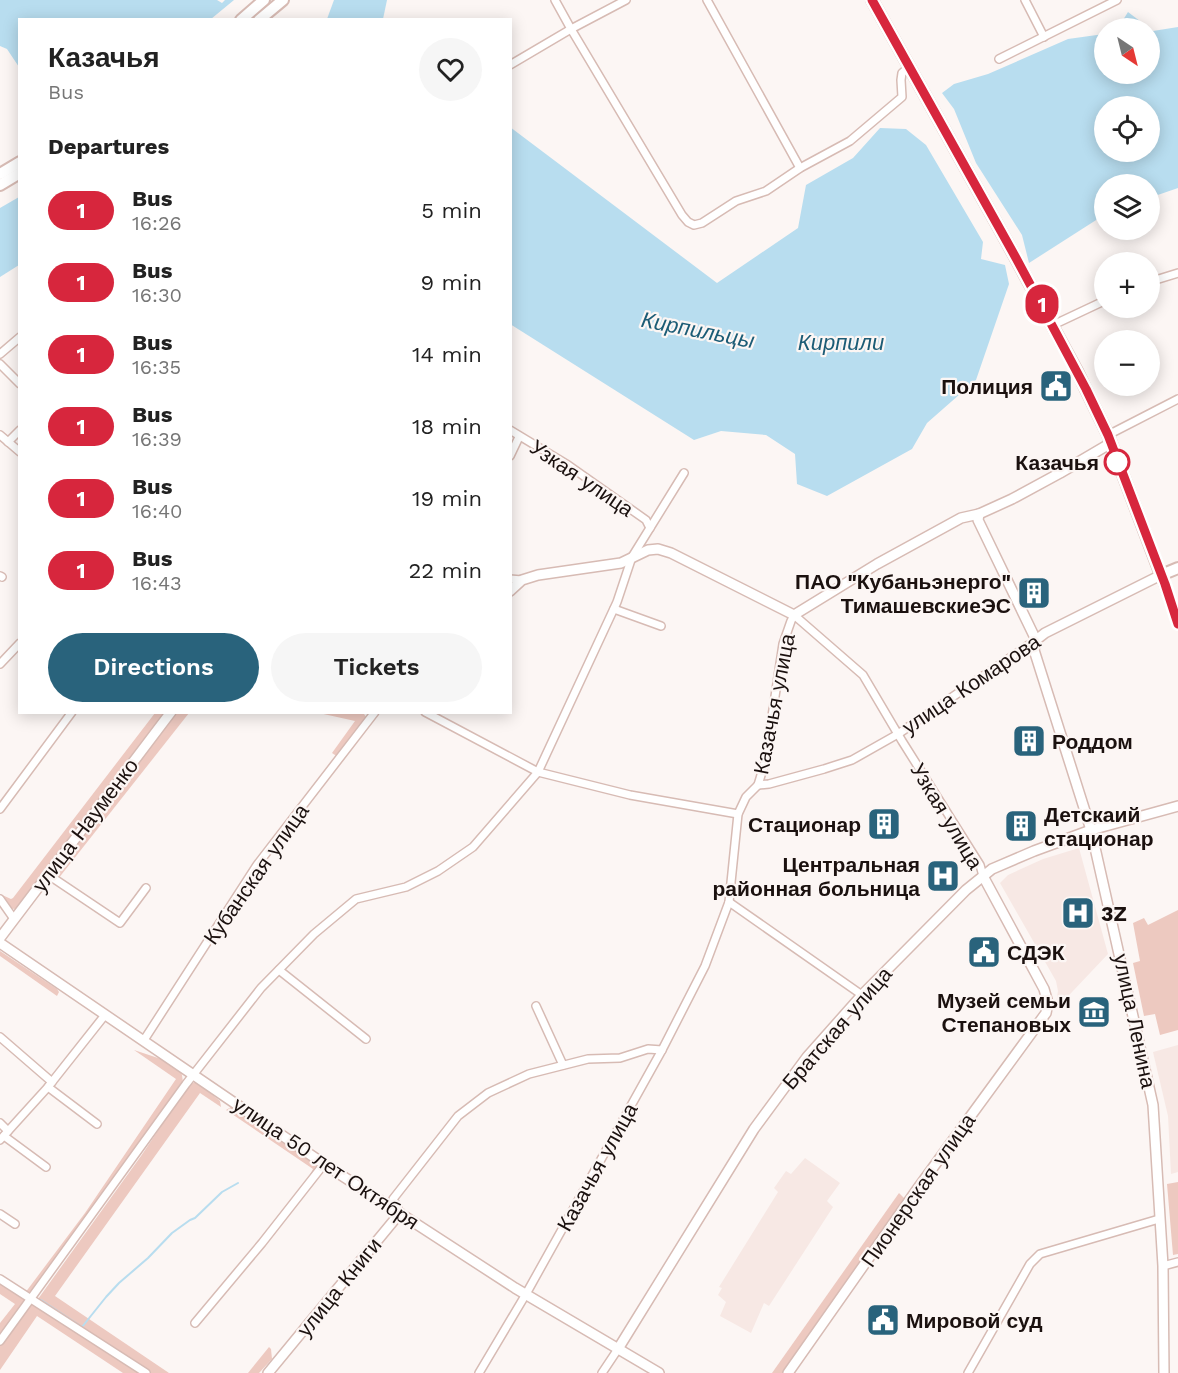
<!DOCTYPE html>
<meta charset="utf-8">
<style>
body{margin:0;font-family:"Work Sans",sans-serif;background:#f6f6f6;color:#222;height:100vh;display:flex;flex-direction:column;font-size:22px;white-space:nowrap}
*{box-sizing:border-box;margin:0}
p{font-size:20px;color:#767676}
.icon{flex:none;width:33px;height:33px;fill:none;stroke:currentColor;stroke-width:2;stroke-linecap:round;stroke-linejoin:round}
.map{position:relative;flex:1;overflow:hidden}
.side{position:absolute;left:18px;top:18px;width:494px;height:696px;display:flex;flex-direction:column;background:#fff;border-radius:0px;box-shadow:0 3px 15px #0003}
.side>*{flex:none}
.badge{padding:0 12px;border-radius:20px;font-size:21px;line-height:39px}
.needle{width:39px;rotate:145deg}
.tools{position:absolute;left:1094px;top:18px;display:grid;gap:12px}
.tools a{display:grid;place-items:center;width:66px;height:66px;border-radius:50%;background:#fff;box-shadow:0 3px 15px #0003;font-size:30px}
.map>.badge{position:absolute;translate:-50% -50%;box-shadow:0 0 0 3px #fff}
h2{padding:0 30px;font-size:22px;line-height:54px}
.round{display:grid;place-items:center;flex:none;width:63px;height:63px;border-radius:32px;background:#f6f6f6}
.summary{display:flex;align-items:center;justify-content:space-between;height:102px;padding:0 30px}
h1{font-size:28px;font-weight:600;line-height:45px}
.button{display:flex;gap:12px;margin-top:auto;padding:12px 30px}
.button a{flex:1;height:69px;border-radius:36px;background:#29637c;color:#fff;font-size:24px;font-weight:600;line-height:69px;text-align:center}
.button a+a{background:#f6f6f6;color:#222}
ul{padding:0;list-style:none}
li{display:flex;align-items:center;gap:18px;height:72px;padding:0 30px}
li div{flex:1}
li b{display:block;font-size:22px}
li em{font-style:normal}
li .badge{min-width:66px;font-weight:700;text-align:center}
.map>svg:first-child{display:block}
</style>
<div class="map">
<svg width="1178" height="1373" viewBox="0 0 1178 1373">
<rect width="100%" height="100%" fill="#fcf6f4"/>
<g fill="#f7e8e4">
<polygon points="1079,848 1108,954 1055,1010 1058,991 1056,981 1000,883 1008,875 1043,859"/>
<polygon points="1178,1045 1178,1172 1171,1174 1168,1116 1153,1052"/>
<polygon points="805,1158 840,1183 827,1201 833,1207 769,1306 764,1303 751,1333 720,1316 726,1302 718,1295 722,1288 719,1287 778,1192 774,1188 786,1171 791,1174"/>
</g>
<g fill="#edc9c0">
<path d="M155,713H168L17,909C8,910 3,902 0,894L11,899L13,898Z"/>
<polygon points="176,713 189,713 58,879 53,875 75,843"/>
<path d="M319,713C328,713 358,710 364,714C365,715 366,717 367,719L338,757L332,753L355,721Z"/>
<polygon points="1178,910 1178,1030 1160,1035 1155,1014 1144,1016 1133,963 1140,961 1133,923 1144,918 1148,925"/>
<polygon points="0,951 57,989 59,992 57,996 0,956"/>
<polygon points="134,1050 161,1059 181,1072 182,1075 183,1083 32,1296 25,1293 85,1213 176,1079"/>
<polygon points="193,1083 198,1083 220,1101 221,1107 200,1093 55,1296 169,1373 149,1373 39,1302 38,1299 141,1156 188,1086"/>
<polygon points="231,1107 317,1165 319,1167 309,1177 313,1169 226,1110"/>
<polygon points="1178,1182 1178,1254 1173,1255 1167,1184"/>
<polygon points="899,1193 905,1199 904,1203 784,1373 772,1373"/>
<polygon points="0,1281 21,1295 25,1302 0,1336 0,1323 15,1304 0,1294"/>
<polygon points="29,1305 35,1305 140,1373 123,1373 37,1316 0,1370 0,1344"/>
<polygon points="269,1347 271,1349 272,1359 259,1373 248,1373"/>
</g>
<g fill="#b8ddef" fill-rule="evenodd">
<polygon points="0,0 217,0 222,3 225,0 234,0 211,19 20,20 19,67 7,49 0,46"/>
<polygon points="334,0 387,0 383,19 327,19"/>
<path d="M1128,12L1153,31L1178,27V188L1149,198V184H1104V215L1029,263L1022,235L976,163L954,109L942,93L954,84L988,74L1068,39L1104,34V74H1149V28H1118ZM1104,106H1149V152H1104Z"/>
<polygon points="510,127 717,283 798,228 806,185 853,158 880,128 906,129 926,145 983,242 981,259 1005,265 1009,284 976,380 927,423 912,449 827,496 797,484 795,454 766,435 721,431 694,440 510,324"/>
<polygon points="19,197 19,265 0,277 0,208"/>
</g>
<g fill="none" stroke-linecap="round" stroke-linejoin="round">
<polyline stroke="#b8ddef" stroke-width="2" points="41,1300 82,1327 106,1297 119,1283 148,1258 172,1233 190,1220 195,1218 222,1192 238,1183"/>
<g stroke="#d7bbb4" stroke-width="10">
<g id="street">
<polyline points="555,0 571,29 682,215 688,222 694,225 702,223 736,201 766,191 800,168 850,141 902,97 901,80 902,73 909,67"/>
<polyline points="707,0 800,168"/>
<polyline points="1025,0 1044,37"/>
<polyline points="999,59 1117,0"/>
<polyline points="510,65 571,29 626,0"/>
<polyline points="1149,282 1178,273"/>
<polyline points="1053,325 1104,301"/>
<polyline points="0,354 20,337"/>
<polyline points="0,364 20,384"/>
<polyline points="510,430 568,465 646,520 650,528"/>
<polyline points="0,435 20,452"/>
<polyline points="1108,435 1178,399"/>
<polyline points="8,442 20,430"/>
<polyline points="510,456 519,437"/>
<polyline points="0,576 2,577"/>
<polyline points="510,579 522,580"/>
<polyline points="614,609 661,626"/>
<polyline points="0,664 20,643"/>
<polyline points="425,712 538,772 630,795 738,814"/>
<polyline points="758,785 769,784 824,769 852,760 898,734 1036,640"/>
<polyline points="0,809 72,712"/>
<polyline points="47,874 120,923 146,888"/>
<polyline points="0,899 14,919"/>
<polyline points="729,902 862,995"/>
<polyline points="279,970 366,1039"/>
<polyline points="536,1006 563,1065"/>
<polyline points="0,1037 52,1082"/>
<polyline points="144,1040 257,865 375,712"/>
<polyline points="48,1087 97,1124"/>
<polyline points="0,1123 8,1131"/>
<polyline points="4,1136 46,1167"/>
<polyline points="0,1140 48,1087 105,1015"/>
<polyline points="400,1213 393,1199 458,1116 488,1093 529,1074 588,1059 620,1058 648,1049 662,1050"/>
<polyline points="0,1214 15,1224"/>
<polyline points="1163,1266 1178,1262"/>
<polyline points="0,1279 146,1373"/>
<polyline points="195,1323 262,1243 324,1164"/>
<polyline points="0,1341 186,1084 261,988 314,934 356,899 406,887 438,871 473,847 538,772 617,602 632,557 684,473"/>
<polyline points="479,1373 526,1294 662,1050 705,966 729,902 738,814 746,797 758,785 765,762 783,644 791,621 794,615 863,675 902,741 980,865 983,876"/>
<polyline points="602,1373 618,1349"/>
<polyline points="968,1373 1030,1264 1040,1254 1159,1219"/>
</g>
</g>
<g stroke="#d7bbb4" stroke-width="12">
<g id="secondary">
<polyline points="979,514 978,520 1036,640 1034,650 1091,830 1153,1105 1163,1266 1164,1373"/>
<polyline points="510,591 522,580 538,575 621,563 648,550 658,549 671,553 794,615 877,564 961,518 979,514 1012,499 1060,473 1111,443"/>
<polyline points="1036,640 1045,633 1161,575 1178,624"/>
<polyline points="0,938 171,712"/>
<polyline points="0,943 324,1164 515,1288 659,1373"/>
<polyline points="618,1349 754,1129 807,1057 862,995 966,890 992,869 1034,851 1091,830 1178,806"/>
<polyline points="268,1373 400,1213"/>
<polyline points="788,1373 918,1188 1046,1013 1048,1003 1044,989 983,876"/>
</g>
</g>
<g stroke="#d7bbb4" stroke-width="14">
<g id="primary">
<polyline points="872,0 1008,244 1077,371 1108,435 1161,575 1178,568"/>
<polyline points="241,20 264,0"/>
<polyline points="259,20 283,0"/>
<polyline points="0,174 20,162"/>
<polyline points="0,185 20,173"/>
</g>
</g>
<use href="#street" stroke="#fff" stroke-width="7"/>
<use href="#secondary" stroke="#fff" stroke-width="9"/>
<use href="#primary" stroke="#fff" stroke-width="10"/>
</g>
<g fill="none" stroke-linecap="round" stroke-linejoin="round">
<g stroke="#fff" stroke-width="14">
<polyline id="line" points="872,0 1016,258 1086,389 1108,435 1165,584 1178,624"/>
</g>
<use href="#line" stroke="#d7263d" stroke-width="9"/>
</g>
<defs>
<g id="civic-square" transform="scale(1.725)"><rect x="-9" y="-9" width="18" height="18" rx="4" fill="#29637c" stroke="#fcf6f4"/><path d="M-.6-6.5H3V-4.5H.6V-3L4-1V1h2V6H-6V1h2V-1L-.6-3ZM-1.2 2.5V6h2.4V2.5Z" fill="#fff"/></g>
<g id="building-square" transform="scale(1.725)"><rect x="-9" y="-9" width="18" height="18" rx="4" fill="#29637c" stroke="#fcf6f4"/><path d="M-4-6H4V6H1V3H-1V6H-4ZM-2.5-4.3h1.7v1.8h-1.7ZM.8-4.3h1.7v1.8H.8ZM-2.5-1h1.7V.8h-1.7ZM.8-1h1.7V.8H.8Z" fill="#fff"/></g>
<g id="hospital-square" transform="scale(1.725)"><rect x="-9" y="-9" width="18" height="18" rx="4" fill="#29637c" stroke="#fcf6f4"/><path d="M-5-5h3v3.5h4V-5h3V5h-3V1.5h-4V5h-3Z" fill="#fff"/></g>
<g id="museum-square" transform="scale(1.725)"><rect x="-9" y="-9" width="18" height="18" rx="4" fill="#29637c" stroke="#fcf6f4"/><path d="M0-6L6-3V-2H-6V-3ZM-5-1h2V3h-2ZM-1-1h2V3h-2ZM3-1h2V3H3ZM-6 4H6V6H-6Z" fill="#fff"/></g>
</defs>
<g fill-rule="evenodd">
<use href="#civic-square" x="1056" y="386"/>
<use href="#building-square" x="1034" y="593"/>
<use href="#building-square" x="1029" y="741"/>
<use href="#building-square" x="884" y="824"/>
<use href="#building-square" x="1021" y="826"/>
<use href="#hospital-square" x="943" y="876"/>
<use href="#hospital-square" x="1078" y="913"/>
<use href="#civic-square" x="984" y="952"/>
<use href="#museum-square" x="1094" y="1012"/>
<use href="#civic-square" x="883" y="1320"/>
</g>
<circle fill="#fff" stroke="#d7263d" stroke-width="3" cx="1117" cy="462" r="12"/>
<g text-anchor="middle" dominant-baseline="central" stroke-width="4.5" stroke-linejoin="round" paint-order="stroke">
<g font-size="21" font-weight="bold" fill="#1b110f" stroke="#fcf6f4" text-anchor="end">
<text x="1033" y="386">Полиция</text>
<text x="1011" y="581">ПАО "Кубаньэнерго"<tspan x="1011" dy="24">ТимашевскиеЭС</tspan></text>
<text x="1052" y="741" text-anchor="start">Роддом</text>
<text x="1044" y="814" text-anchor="start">Детскаий<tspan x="1044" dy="24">стационар</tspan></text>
<text x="861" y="824">Стационар</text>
<text x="920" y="864">Центральная<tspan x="920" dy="24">районная больница</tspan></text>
<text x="1101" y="913" text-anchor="start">3Z</text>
<text x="1007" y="952" text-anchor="start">СДЭК</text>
<text x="1071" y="1000">Музей семьи<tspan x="1071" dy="24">Степановых</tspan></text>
<text x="906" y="1320" text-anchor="start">Мировой суд</text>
</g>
<g font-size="21" font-weight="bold" fill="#1b110f" stroke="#fcf6f4" text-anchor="end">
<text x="1099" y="462">Казачья</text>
</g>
<g font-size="21" fill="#1b110f" stroke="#fcf6f4">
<text transform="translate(582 478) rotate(34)">Узкая улица</text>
<text transform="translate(971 684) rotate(-34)">улица Комарова</text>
<text transform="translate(774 704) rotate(-79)">Казачья улица</text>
<text transform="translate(947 816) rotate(59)">Узкая улица</text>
<text transform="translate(85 825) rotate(-53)">улица Науменко</text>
<text transform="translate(256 874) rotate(-55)">Кубанская улица</text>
<text transform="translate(1135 1021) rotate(78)">улица Ленина</text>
<text transform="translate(837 1028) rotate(-49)">Братская улица</text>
<text transform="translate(326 1163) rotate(34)">улица 50 лет Октября</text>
<text transform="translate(597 1167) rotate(-61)">Казачья улица</text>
<text transform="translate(918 1190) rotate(-55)">Пионерская улица</text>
<text transform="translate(339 1287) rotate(-51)">улица Книги</text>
</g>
<g font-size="22" font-style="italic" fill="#1c5c76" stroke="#fcf6f4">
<text transform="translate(698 330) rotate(11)">Кирпильцы</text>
<text x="841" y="342">Кирпили</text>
</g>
</g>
</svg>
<div class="tools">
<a><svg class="needle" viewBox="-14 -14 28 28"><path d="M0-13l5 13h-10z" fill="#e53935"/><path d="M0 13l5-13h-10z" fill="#767676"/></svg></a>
<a><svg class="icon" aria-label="locate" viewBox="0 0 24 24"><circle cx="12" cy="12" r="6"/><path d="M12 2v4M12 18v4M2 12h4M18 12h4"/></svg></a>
<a><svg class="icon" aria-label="layers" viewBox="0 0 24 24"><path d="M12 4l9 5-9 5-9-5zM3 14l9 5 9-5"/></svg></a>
<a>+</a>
<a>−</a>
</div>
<b class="badge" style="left:1042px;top:304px;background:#d7263d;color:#fff">1</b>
<section class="side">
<div class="summary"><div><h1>Казачья</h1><p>Bus</p></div><a class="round"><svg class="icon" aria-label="heart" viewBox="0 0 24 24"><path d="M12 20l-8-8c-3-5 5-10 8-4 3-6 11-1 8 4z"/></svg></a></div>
<h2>Departures</h2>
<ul>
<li><span class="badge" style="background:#d7263d;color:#fff">1</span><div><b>Bus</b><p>16:26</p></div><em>5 min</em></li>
<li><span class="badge" style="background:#d7263d;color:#fff">1</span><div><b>Bus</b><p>16:30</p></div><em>9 min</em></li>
<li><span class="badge" style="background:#d7263d;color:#fff">1</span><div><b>Bus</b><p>16:35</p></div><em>14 min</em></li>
<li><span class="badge" style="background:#d7263d;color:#fff">1</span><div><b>Bus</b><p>16:39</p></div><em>18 min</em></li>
<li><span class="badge" style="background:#d7263d;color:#fff">1</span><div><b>Bus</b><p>16:40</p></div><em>19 min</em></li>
<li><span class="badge" style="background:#d7263d;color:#fff">1</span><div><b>Bus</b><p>16:43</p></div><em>22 min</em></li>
</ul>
<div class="button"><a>Directions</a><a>Tickets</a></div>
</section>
</div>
